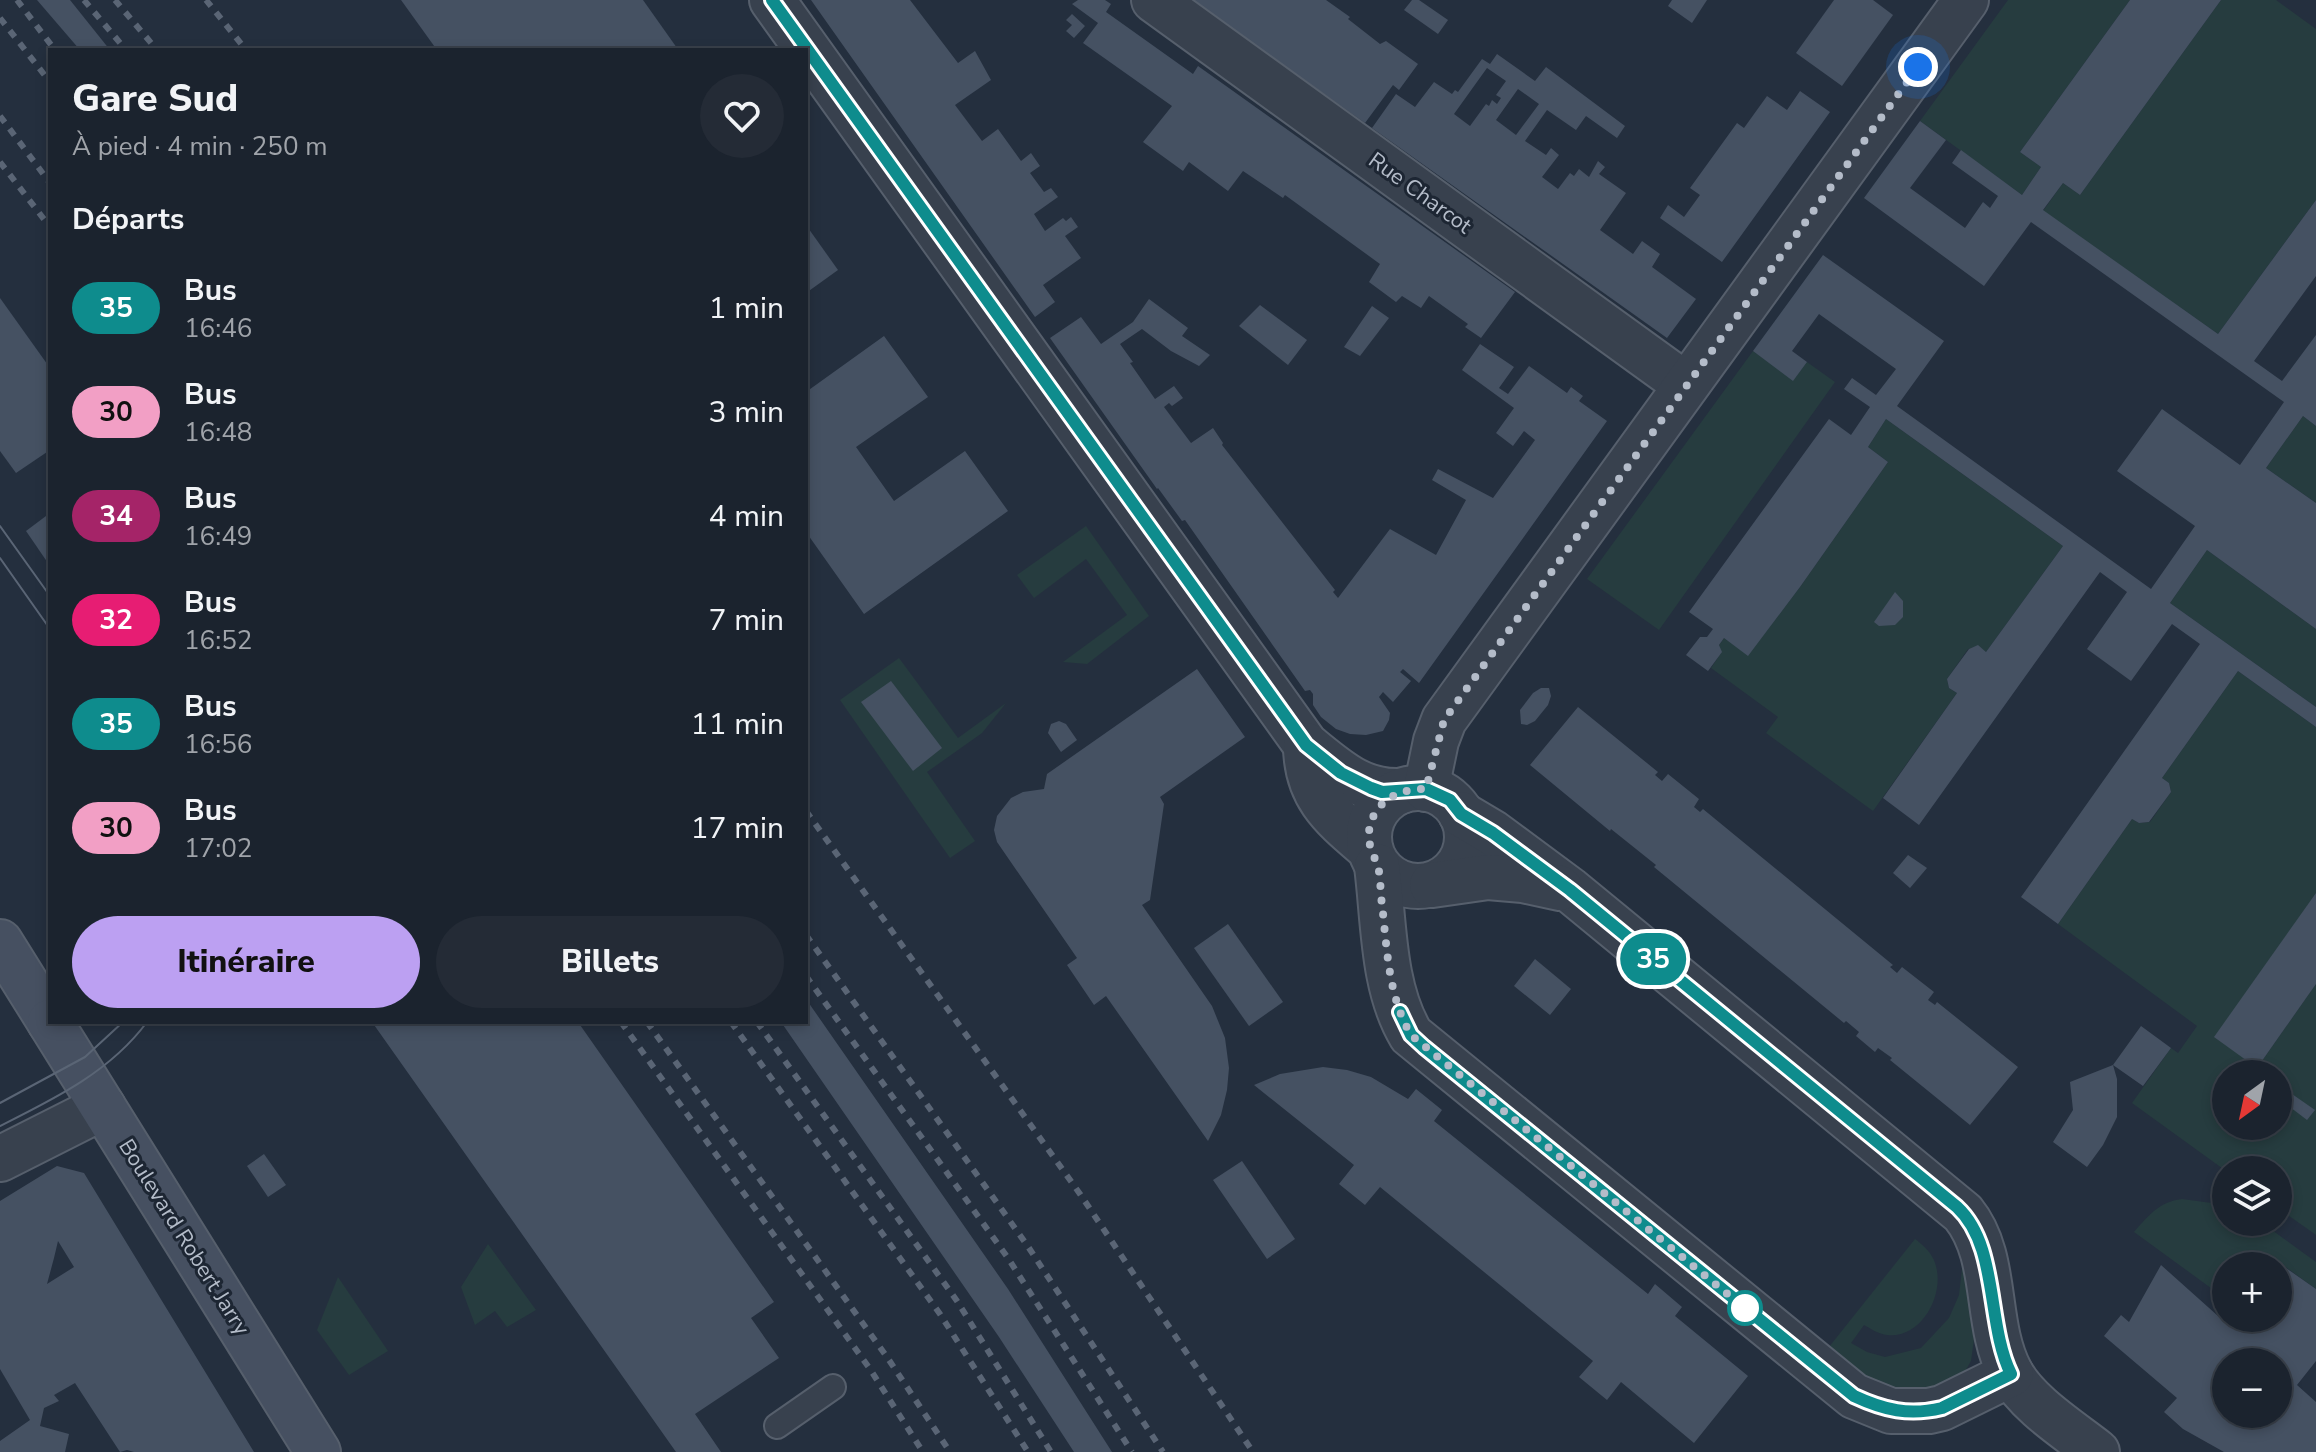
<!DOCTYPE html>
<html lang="fr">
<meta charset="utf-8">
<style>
body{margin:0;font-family:"Nunito Sans",sans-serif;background:#242b36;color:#f1f3f6;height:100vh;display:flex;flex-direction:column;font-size:30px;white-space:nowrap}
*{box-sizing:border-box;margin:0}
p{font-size:26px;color:#a0a4aa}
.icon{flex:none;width:44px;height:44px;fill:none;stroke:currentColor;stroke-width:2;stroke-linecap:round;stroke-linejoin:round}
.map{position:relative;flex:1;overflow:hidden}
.drawer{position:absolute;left:48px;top:48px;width:760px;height:976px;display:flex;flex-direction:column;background:#1b232e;border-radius:0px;box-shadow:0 4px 12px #0003,0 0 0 2px #39404a}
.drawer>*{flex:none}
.badge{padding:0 16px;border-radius:26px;font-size:28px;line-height:52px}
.needle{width:52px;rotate:213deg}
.controls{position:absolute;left:2212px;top:1060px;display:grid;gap:16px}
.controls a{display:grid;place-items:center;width:80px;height:80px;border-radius:50%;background:#1b232e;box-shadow:0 4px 12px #0003,0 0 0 2px #39404a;font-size:40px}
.you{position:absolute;width:40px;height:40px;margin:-20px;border:6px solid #fff;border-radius:50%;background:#1a73e8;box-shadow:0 0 0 12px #1a73e833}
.map>.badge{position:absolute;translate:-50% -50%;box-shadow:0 0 0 4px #fff}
h2{padding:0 24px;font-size:30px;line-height:72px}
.round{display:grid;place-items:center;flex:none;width:84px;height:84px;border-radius:42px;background:#242b36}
.overview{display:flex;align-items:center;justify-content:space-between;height:136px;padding:0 24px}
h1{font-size:38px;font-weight:800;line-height:60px}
.action{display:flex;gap:16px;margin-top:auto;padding:16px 24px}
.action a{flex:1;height:92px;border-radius:48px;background:#bca0f2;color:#111;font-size:32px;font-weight:800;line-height:92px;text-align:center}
.action a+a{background:#242b36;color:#f1f3f6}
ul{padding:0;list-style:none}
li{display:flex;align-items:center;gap:24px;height:104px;padding:0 24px}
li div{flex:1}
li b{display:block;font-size:30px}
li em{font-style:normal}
li .badge{min-width:88px;font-weight:700;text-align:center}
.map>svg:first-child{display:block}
</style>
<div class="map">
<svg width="2316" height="1452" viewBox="0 0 2316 1452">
<rect width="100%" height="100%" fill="#242f3e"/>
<g fill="#263c3f" fill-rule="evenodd">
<polygon points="2008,0 2130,0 2020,152 2041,167 2022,195 1920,121"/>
<polygon points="2221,0 2276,0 2316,29 2316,200 2218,334 2043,211 2063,183 2080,195"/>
<polygon points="1753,351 1793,380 1807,362 1835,382 1659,630 1587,579"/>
<polygon points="2303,416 2316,426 2316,503 2266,468"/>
<polygon points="1886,419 2063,546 1986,652 1978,646 1968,649 1947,679 1949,688 1957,693 1873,811 1766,733 1778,717 1711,668 1721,653 1719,645 1724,638 1748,655 1800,587 1888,462 1868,447"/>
<polygon points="1086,526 1149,616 1087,664 1063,662 1127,615 1086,559 1034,598 1017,575"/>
<polygon points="2207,550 2316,629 2316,707 2170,603"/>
<polygon points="899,658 958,738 1006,703 982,733 927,772 975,841 950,858 840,700"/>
<path d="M2238,671L2316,727V893L2257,1068L2316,984V1235L2278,1208V1170L2226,1171L2132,1103L2171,1048L2178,1053L2197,1026L2058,924L2132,819L2139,823L2150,822L2171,792L2169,783L2162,778ZM2226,1074H2278V1126H2226Z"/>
<path d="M2182,1199L2226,1205V1222H2261L2316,1262V1289L2277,1261L2273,1266H2226V1299L2134,1232C2149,1215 2159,1202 2182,1199Z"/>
<path d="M1915,1239C1923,1245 1932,1253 1935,1263C1946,1293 1922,1339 1887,1335C1879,1334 1871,1329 1864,1325L1851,1343L1867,1352L1885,1357L1921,1348L1949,1318L1959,1295L1962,1269L1959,1244L1964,1258L1974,1339L1971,1361L1961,1378L1916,1396L1875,1384L1825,1352Z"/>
<polygon points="488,1244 536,1310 507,1327 495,1311 475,1325 461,1287"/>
<polygon points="338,1277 388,1351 349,1375 317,1330"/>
</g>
<g fill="#455162" fill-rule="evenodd">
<polygon points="37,0 70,0 110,50 80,50"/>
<polygon points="401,0 643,0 677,48 437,50"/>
<polygon points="811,0 910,0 958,63 975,51 991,80 955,105 982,141 998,129 1021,161 1031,153 1040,166 1030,173 1044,192 1051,188 1058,197 1034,214 1045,231 1063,218 1066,221 1071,217 1078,227 1065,236 1081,258 1043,285 1055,302 1035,317"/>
<polygon points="1078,0 1105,0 1111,4 1106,12 1193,74 1198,66 1515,292 1481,338 1465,327 1468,324 1429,296 1421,308 1402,296 1396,302 1369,282 1380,264 1285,195 1283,198 1243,171 1228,191 1189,162 1183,171 1143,142 1172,106 1083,43 1098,23 1072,4"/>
<polygon points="1192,0 1326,0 1350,17 1348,19 1380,44 1386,41 1418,64 1399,90 1393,85 1365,123"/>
<polygon points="1412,0 1419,0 1448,20 1438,34 1404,10"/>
<polygon points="1672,0 1707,0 1692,23 1668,6"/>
<polygon points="1834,0 1873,0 1893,15 1842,86 1796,53"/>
<polygon points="2130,0 2221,0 2080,195 2063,183 2043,210 2218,334 2316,200 2316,276 2254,361 2282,381 2316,335 2316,426 2303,416 2266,468 2316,503 2316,629 2207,550 2170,603 2316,707 2316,727 2238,671 2162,778 2169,783 2171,792 2149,822 2139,823 2132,819 2058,924 2021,897 2200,644 2172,624 2131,681 2087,649 2127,592 2100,572 1919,825 1883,798 1957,693 1949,688 1947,679 1969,649 1978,645 1986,652 2063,546 1886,419 1868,447 1888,462 1800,587 1748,656 1724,638 1719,645 1722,652 1708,671 1686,655 1700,637 1707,637 1713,629 1689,612 1829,419 1851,435 1870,407 1844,389 1852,378 1876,395 1896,369 1819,314 1792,351 1807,362 1793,381 1753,351 1823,255 1944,341 1897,406 2151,589 2195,526 2117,471 2162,409 2240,465 2284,402 2031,222 1984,286 1864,198 1920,121 1946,140 1910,188 1965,228 1983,202 1990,208 1998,196 1952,163 1961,150 2022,195 2041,167 2020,152"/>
<polygon points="1072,14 1085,26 1074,38 1066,31 1072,25 1066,20"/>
<path d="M1497,54L1535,81L1546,67L1625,126L1617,138L1586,116L1576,130L1547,110L1525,141L1546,155L1551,148L1559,155L1542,177L1558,189L1570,173L1574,176L1579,169L1589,177L1598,161L1605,167L1599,174L1626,193L1600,230L1633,254L1642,241L1660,254L1652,267L1696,299L1667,338L1372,128L1396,94L1415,107L1434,82L1452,94L1455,90L1458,92L1482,59L1490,64ZM1487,68L1506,81L1496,95L1501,98L1497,104L1492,100L1489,106L1486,104L1470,126L1454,114ZM1518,89L1539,104L1516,135L1496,120Z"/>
<polygon points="1800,91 1830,112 1722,262 1660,218 1668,205 1684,217 1700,195 1690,188 1737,123 1744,128 1767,96 1787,110"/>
<polygon points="806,225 838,270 806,293"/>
<polygon points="0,298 50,368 50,450 16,473 0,451"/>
<polygon points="1149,299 1188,328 1182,336 1210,355 1199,366 1171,351 1142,329 1120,344 1133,362 1130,363 1155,399 1174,386 1183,398 1172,406 1169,403 1164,407 1191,443 1213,428 1223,443 1222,445 1335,590 1333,592 1338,598 1390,529 1436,555 1466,500 1432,480 1438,469 1493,498 1535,440 1524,431 1513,446 1496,433 1514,408 1462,370 1480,344 1514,367 1499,388 1508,394 1529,366 1567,393 1571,387 1583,396 1579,401 1607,421 1419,683 1403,669 1400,672 1411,681 1393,702 1383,692 1379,697 1390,713 1389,720 1383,731 1366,735 1350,734 1336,729 1321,717 1313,705 1313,694 1310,690 1305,691 1185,520 1182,521 1158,488 1157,489 1050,338 1081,317 1101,344 1133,322"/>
<polygon points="1260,305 1307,340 1288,365 1239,326"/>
<polygon points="1372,306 1389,318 1360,356 1344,347"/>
<polygon points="884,336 928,397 856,447 894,501 965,451 1008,511 864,614 806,532 806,392"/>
<polygon points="50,513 50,566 26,531"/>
<polygon points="1895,592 1903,601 1903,617 1895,625 1879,626 1874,622"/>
<polygon points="1197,669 1245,737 1160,797 1164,804 1150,900 1142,905 1212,1006 1225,1038 1229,1068 1227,1090 1221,1115 1208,1141 1106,996 1094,1005 1067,965 1077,958 997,842 994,830 997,816 1011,798 1023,792 1044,789 1047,774"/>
<polygon points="891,681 942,748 913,771 861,702"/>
<polygon points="1541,688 1549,688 1551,696 1548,705 1535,721 1527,725 1521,724 1520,710 1533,693"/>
<polygon points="1578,707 1658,772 1655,775 1662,781 1668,774 1699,799 1694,807 1700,812 1703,809 1893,965 1890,967 1897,973 1902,967 1934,992 1928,1000 1935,1005 1937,1002 2018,1067 1970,1125 1890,1060 1892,1058 1878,1048 1875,1052 1856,1036 1859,1032 1846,1021 1844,1023 1654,867 1656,865 1611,829 1610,831 1530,765"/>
<polygon points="1059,721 1066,724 1077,740 1061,752 1048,733 1051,724"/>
<polygon points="1908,855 1927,868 1910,888 1893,873"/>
<polygon points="2316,893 2316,984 2257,1068 2214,1037"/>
<polygon points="1228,924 1283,1002 1249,1026 1194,948"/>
<polygon points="1535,959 1571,989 1550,1015 1514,986"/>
<polygon points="806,999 1008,1289 1112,1452 1074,1452 999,1337 781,1022 806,1022"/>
<polygon points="372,1022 578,1022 774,1302 751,1318 779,1358 695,1414 721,1452 676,1452"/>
<polygon points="2141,1026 2171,1048 2143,1086 2113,1065 2117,1079 2117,1117 2103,1145 2087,1167 2053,1142 2073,1110 2070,1082 2113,1065"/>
<polygon points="1323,1067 1347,1070 1371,1077 1408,1099 1416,1089 1442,1110 1434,1121 1648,1294 1655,1284 1682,1307 1675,1316 1748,1376 1694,1443 1621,1382 1607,1400 1579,1377 1593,1361 1380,1187 1365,1205 1339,1184 1354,1165 1254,1085 1280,1074"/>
<polygon points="2292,1094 2315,1110 2307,1120 2286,1104"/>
<polygon points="264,1154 286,1185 268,1197 247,1166"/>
<polygon points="1242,1161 1295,1239 1267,1259 1213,1180"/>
<path d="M57,1166L84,1173L254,1452H134L127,1450L120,1452L75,1383L54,1395L59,1401L44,1408L40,1426L69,1434L65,1452H0V1441L30,1420L0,1369V1201ZM58,1241L74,1267L47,1284L54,1258Z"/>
<path d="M2276,1261L2316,1289V1361L2297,1385L2316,1402V1452H2224L2183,1429L2164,1412L2177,1398L2104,1336L2121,1315L2129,1322L2161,1265L2227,1324L2232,1318H2278V1266H2273ZM2226,1362H2278V1414H2226Z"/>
</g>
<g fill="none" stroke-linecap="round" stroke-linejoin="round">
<g stroke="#565f6c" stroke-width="28">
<polyline id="lane" points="777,1426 833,1387"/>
</g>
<g stroke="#565f6c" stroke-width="48">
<g id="street">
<path d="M772,0L1306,745C1336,769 1360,793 1401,791"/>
<polyline points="1154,0 1686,385"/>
<path d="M1306,745C1306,797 1334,818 1370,849"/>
<circle cx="1418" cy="837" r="49"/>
<polyline points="1426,789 1436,741 1444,720 1966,0"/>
<path d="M1461,814L1493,833L1570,890L1963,1213C1999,1257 1984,1323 2010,1372C2027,1404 2069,1430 2097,1452"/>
<path d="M1377,866C1384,920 1382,987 1411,1035L1854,1396L1891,1411H1929L1942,1408L2011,1374"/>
<polyline points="1432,885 1488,877 1523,880 1560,888"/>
<polyline points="0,1159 103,1107"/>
</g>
</g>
<g stroke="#565f6c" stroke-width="48">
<g id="secondary">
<polyline points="0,942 50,1022"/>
<polyline points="50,1022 318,1452"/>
</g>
</g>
<use href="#lane" stroke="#38414e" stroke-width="24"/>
<use href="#street" stroke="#38414e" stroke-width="44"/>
<use href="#secondary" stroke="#465061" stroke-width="44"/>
<g stroke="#5a6575" stroke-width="2">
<polyline points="0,526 50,596"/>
<polyline points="0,558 50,629"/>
<polyline points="0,1103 85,1057 123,1022"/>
<path d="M0,1126C54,1099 110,1072 147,1022"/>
</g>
<g stroke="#5a6575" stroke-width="6" stroke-dasharray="8 8" stroke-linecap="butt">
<polyline points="17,0 55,50"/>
<polyline points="84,0 126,50"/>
<polyline points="115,0 157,50"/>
<polyline points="206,0 246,50"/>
<polyline points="0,18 50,82"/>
<polyline points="0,116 50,183"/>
<polyline points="0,162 50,227"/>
<polyline points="806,811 1080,1194 1253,1452"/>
<polyline points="806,935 1027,1245 1163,1452"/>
<polyline points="806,976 1008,1258 1132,1452"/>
<polyline points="621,1022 870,1369 923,1452"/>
<polyline points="647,1022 887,1357 950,1452"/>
<polyline points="731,1022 940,1314 1028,1452"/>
<polyline points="757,1022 957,1301 1051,1452"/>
</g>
</g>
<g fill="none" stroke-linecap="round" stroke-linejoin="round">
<g stroke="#fff" stroke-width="18">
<path id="line" d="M772,0L1306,745L1341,773L1371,788L1382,792L1426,789L1450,800L1461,814L1493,833L1570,890L1957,1207C1999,1246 1986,1323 2011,1374L1942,1408C1909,1416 1884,1410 1854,1396L1424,1047L1411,1035L1400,1012"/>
</g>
<use href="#line" stroke="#0e8c8d" stroke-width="12"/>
<path stroke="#b4bcc9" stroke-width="8" stroke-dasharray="0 14.4" d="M1745,1308L1747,1310L1411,1035C1388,996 1387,948 1382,904C1380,892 1381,878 1378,867C1373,852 1366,843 1370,826C1376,800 1401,788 1426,789L1444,720L1918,67"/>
</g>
<circle fill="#fff" stroke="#0e8c8d" stroke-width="4" cx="1745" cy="1308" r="16"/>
<g text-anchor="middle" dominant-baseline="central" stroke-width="6" stroke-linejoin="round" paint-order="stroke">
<g font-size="22" fill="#b4bcc9" stroke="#1d2633">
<text transform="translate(1420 193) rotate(36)">Rue Charcot</text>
<text transform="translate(184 1237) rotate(58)">Boulevard Robert Jarry</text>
</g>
</g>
</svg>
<div class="controls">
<a><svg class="needle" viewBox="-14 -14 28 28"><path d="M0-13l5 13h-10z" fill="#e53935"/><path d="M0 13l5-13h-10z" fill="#a0a4aa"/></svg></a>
<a><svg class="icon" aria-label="layers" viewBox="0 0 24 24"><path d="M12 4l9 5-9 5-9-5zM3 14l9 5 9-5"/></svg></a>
<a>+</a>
<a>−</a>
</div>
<div class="you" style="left:1918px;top:67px"></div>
<b class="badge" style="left:1653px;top:959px;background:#0e8c8d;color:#fff">35</b>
<section class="drawer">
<div class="overview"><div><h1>Gare Sud</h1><p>À pied · 4 min · 250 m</p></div><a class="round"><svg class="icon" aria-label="heart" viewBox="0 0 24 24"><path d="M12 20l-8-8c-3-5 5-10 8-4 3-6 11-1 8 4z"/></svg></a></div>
<h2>Départs</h2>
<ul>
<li><span class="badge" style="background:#0e8c8d;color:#fff">35</span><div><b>Bus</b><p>16:46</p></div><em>1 min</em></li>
<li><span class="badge" style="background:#f29fc5;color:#111">30</span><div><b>Bus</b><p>16:48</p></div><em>3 min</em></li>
<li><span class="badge" style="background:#a52468;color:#fff">34</span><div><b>Bus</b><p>16:49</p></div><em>4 min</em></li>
<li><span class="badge" style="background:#e71d73;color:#fff">32</span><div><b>Bus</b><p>16:52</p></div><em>7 min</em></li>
<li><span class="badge" style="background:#0e8c8d;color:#fff">35</span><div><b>Bus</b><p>16:56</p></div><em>11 min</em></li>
<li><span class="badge" style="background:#f29fc5;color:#111">30</span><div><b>Bus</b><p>17:02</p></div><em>17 min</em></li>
</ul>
<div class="action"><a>Itinéraire</a><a>Billets</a></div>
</section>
</div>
